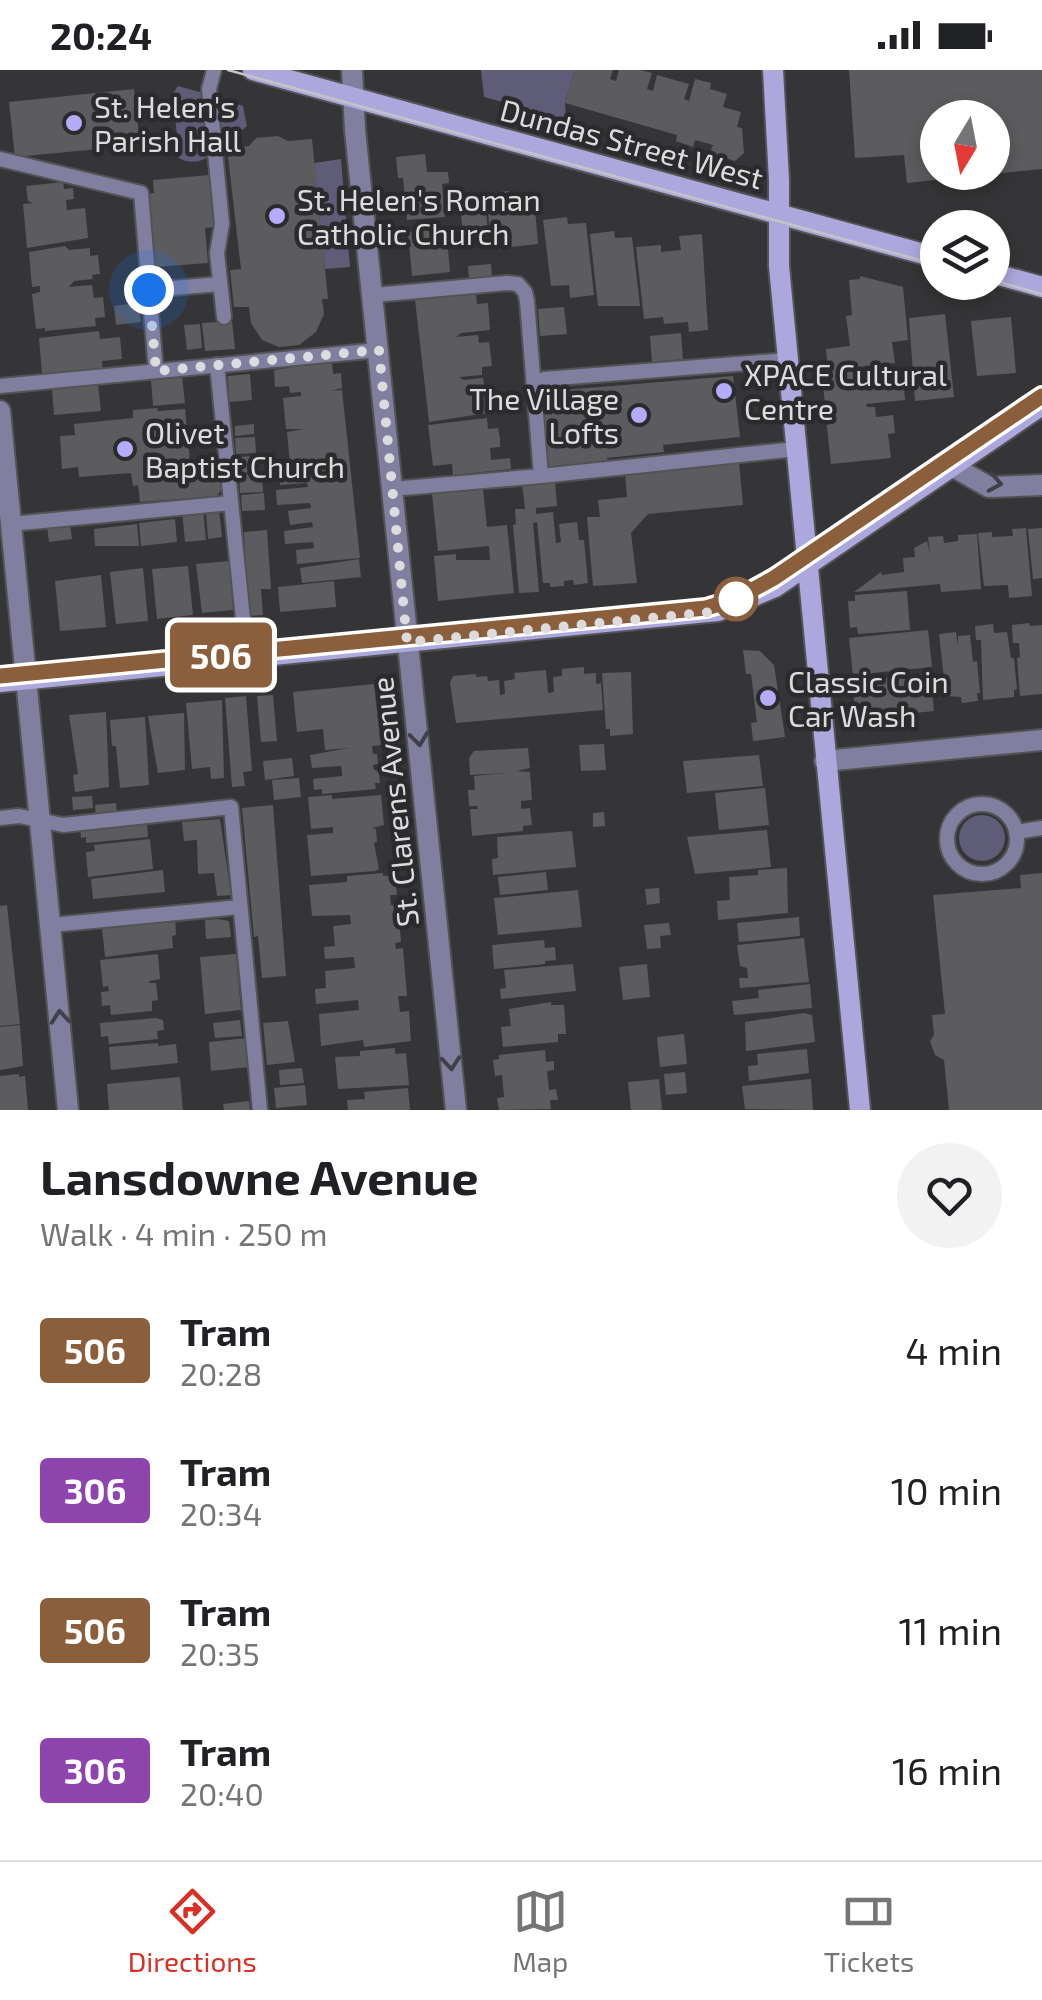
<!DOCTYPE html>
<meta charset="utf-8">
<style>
body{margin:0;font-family:"Exo 2",sans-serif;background:#f2f2f2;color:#202124;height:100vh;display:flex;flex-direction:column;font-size:38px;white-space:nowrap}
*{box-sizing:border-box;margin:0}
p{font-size:32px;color:#757577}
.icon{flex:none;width:55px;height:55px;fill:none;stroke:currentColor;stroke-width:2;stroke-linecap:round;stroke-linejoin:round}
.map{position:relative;height:1040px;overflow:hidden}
.sheet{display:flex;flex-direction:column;background:#fff;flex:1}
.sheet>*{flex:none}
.badge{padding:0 20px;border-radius:8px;font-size:35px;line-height:65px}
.needle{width:65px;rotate:190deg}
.fabs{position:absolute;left:920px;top:30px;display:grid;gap:20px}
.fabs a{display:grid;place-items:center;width:90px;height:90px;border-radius:50%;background:#fff;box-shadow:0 5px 15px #0003;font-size:50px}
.you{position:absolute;width:50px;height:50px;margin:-25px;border:8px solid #fff;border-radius:50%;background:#1a73e8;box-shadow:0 0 0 15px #1a73e833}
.map>.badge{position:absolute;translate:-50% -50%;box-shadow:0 0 0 5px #fff}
.round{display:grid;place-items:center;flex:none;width:105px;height:105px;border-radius:52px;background:#f2f2f2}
.headline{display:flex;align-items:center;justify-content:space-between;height:170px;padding:0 40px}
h1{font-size:48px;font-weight:700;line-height:75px}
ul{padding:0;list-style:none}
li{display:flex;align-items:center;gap:30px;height:140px;padding:0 40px}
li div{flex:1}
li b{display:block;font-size:38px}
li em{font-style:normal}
li .badge{min-width:110px;font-weight:700;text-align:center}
.status{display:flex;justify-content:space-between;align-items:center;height:70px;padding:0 50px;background:#fff;direction:ltr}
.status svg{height:28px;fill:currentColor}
.dock{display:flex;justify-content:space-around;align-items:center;height:140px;border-top:2px solid #e0e0e0;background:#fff;font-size:28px;color:#757577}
.dock a{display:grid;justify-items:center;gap:5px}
.dock .current{color:#d93025}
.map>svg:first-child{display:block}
</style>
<div class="status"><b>20:24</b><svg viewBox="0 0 49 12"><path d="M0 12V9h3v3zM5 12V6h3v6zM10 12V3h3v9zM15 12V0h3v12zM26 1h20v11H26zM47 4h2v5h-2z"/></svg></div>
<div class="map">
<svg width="1042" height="1040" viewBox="0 0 1042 1040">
<rect width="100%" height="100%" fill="#353537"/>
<g fill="#5e5c76">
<polygon points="481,0 575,0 565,33 566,49 484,27"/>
<path d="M178,16L203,23L210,85C200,93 190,94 179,88L173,23Z"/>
<path d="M219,28L243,36L247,56C239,64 228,64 218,59L215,29Z"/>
<polygon points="341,89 350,197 325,199 314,93"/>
<circle cx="982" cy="768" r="23"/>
</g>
<g fill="#5c5b5e">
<polygon points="575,0 613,0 610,9 616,11 619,0 641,0 652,3 647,19 653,21 657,5 689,14 684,29 689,31 695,9 711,13 710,19 727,24 723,37 741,42 737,57 742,58 744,83 735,91 710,83 713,75 695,70 693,77 676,71 677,65 565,33"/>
<polygon points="849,0 1042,0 1042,99 992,104 992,48 938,48 938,102 982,102 982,105 907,113 904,85 855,88"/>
<polygon points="134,19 140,75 15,87 9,32"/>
<polygon points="278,66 288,71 312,69 328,229 322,229 324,244 316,262 299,275 279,277 262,270 251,253 249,237 234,237 230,200 241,199 227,78 249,76 256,68"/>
<polygon points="425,84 427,102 448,102 449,113 442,114 445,147 407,150 403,108 398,108 396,87"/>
<polygon points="209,105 214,157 205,158 208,193 155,197 148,124 154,123 153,110"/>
<polygon points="63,112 64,119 73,118 74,129 66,130 67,140 85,138 88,168 27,178 23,134 33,133 28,131 26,116"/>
<polygon points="509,121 510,130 534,127 538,174 492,179 486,123"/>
<polygon points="485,132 488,162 463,165 460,135"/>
<polygon points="567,147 568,154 586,153 594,225 570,228 569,215 551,216 543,150"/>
<polygon points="446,158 450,202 412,206 408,162"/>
<polygon points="614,161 615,168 632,167 640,236 598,236 590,164"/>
<polygon points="702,164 708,260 689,262 688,252 664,254 663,247 644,249 636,177 661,175 661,182 681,180 679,166"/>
<polygon points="65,176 69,180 90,178 90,186 98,185 100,204 92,205 93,209 74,211 69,217 92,215 94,228 103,227 105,247 95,248 96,256 45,261 45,258 36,259 32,224 40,222 40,216 32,217 29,182"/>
<polygon points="491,194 492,208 469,210 468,196"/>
<polygon points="860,206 903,217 908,270 892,272 895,293 863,296 863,300 895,298 897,318 904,317 905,330 866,334 867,337 875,337 876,347 893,345 895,363 888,364 891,388 831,394 826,348 833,347 832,341 826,342 821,300 828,299 826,279 850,276 846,246 852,245 849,210 860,209"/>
<polygon points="453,225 476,225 477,234 488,233 490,260 461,263 456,267 478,265 479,273 489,272 492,296 482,297 482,305 459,307 464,310 483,308 484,316 495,315 497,333 486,334 487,343 429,352 415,230"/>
<polygon points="138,233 141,252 116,255 114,236"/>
<polygon points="564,237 567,264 540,266 538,239"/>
<polygon points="945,244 954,327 915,331 909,248"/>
<polygon points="1011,247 1016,303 977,306 971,251"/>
<polygon points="232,251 235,279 205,281 202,253"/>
<polygon points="200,254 202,278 187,280 184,255"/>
<polygon points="99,261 100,269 120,267 122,289 102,291 103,300 42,304 39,268"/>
<polygon points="681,263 683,289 652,292 650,266"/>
<polygon points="332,291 333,304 341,303 342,318 331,321 342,320 360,488 297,494 296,480 314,478 313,472 285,474 284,461 313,457 312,452 290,455 288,441 311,438 310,433 277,435 276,420 308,417 307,413 280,415 278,398 307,395 307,392 290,394 287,362 304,359 286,359 283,328 301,326 301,322 290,323 289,316 275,317 274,300"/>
<polygon points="250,304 252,330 229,332 228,306"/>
<polygon points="733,306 740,367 663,375 664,382 607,388 608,393 547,399 539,322"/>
<polygon points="182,307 185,333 153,336 151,310"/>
<polygon points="98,315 101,341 54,345 52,319"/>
<polygon points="157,338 158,341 185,339 190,392 199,391 199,397 219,396 221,420 217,426 140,432 138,415 133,416 131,403 79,407 78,397 62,399 60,366 75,365 74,354 133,348 133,340"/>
<polygon points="487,348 488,359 498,358 500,368 500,377 490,378 491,390 510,388 511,399 453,405 452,394 433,396 428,355"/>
<polygon points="254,354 254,364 235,366 235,356"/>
<polygon points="255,367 256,383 236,384 235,368"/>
<polygon points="258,386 259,402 238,403 237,387"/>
<polygon points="739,392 743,435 648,444 631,463 637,513 593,516 587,447 600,447 598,430 627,427 625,404"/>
<polygon points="262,404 263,422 240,423 239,405"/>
<polygon points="555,411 557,436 536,438 536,444 553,442 556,473 561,472 559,454 577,452 579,470 584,470 588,513 574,515 573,510 564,511 564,516 550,517 550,513 543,513 537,452 533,453 539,522 519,523 513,455 516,454 515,439 525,439 522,414"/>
<polygon points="483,419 487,457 507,455 514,523 438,531 434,486 456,484 456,490 490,490 489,476 438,481 432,424"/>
<polygon points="264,423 265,440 242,441 241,425"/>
<polygon points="203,439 206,470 185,472 182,441"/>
<polygon points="219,440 222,467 208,469 206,441"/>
<polygon points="175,449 177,472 141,476 139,453"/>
<polygon points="137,454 139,476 95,476 94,459"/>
<polygon points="70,455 72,469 49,472 47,457"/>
<polygon points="1026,458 1032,526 1009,528 1008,515 984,516 978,463 992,462 992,467 1013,466 1012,459"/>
<polygon points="1042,458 1042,508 1033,509 1028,459"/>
<polygon points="267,460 271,519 261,519 263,545 248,546 244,462"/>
<polygon points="977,464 981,519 941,522 940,514 854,522 881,502 882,505 904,502 903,488 915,487 914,478 927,471 930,485 928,467 943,466 944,473 958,471 958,465"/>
<polygon points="359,489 361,507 302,513 300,498"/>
<polygon points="229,491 233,540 202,543 196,494"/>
<polygon points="188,496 193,545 157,549 152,499"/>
<polygon points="143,498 148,551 116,554 110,502"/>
<polygon points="101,505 106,557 60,561 55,511"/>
<polygon points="334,511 336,537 280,542 278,517"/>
<polygon points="907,521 910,560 858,564 857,557 850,558 848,531 855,531 855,525"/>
<polygon points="1029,553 1030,556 1042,555 1042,624 1020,626 1017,588 1020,587 1019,573 1013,573 1012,555"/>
<polygon points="993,554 994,563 1007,562 1011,588 1014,588 1017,619 1014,620 1014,627 983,630 981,570 976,570 975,556"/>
<polygon points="928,560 932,597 853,605 849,568"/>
<polygon points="956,562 958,576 958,566 970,565 973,592 977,591 980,623 977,623 978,631 962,633 961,627 946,626 939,564"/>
<polygon points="743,580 760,581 774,595 785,667 753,671 751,653 757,652 751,604 746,604"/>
<polygon points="584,597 584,604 596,603 596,614 601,613 603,640 456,653 450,613 453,606 476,604 476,607 487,606 488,611 499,610 500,625 505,624 504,611 515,609 514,603 546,600 548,623 554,622 553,607 562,606 562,599"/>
<polygon points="631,602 633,664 610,666 610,659 606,659 602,603"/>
<polygon points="930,603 934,641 856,649 852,611"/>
<polygon points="374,614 381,675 372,676 373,684 377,684 378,694 373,695 374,700 379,701 380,713 375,713 376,719 322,724 322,719 314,720 313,709 342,706 342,702 341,696 312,698 310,685 349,678 325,680 323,659 297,662 293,622"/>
<polygon points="273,625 277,671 261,672 257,626"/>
<polygon points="246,626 252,701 243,702 245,716 232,717 225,628"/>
<polygon points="222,630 224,708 211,709 210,697 192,699 186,633"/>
<polygon points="106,642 109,717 75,722 73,705 78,704 69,645"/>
<polygon points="184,643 185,700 158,703 148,646"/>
<polygon points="145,647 149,715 120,718 116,676 112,676 110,650"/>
<polygon points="604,674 606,700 581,701 579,675"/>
<polygon points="528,678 530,698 516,701 530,702 532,730 521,731 521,739 530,738 532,755 523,756 523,761 472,766 470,739 478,739 477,736 469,736 468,720 475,720 474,706 505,703 470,705 469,688 474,681"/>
<polygon points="759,685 763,716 687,723 683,691"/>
<polygon points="292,688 294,706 265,710 263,691"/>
<polygon points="299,708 301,727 274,730 272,710"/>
<polygon points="765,718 769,755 719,760 715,723"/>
<polygon points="332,725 332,729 381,725 384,755 372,758 376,759 377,772 374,773 379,799 375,801 311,806 307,765 333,763 333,757 311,759 308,727"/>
<polygon points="92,726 93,738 73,740 72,727"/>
<polygon points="116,733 117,744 96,747 95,735"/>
<polygon points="273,735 286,906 262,908 258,866 254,867 242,738"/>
<polygon points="604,742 605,756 593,757 593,743"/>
<polygon points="153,747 153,753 147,753 148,767 86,773 86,767 81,768 80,754"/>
<polygon points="220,749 231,825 217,826 214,803 198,804 197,770 184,771 182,752"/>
<polygon points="767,760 771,797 695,804 687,767"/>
<polygon points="572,761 576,797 493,805 492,789 498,788 497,767"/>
<polygon points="150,769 153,799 88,807 86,782 95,781 94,775"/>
<polygon points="787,798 788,843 718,850 717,831 730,830 729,807 758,805 758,800"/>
<polygon points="163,800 165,822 93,829 91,809"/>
<polygon points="546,802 548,820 500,825 498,807"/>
<polygon points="383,803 383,806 395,805 397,825 390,825 391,835 398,835 401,872 395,873 396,879 403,878 407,926 398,926 400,942 409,941 411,971 364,977 363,970 321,976 319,944 359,940 358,930 316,934 315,919 326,918 325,901 355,898 354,887 325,889 324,877 335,876 333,856 351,854 350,845 312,846 309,815 347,812 347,806"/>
<polygon points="1042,803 1042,1040 949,1040 944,990 935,985 930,971 934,965 932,945 945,944 933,825 1021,818 1020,805"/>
<polygon points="659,818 660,833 647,835 645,819"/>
<polygon points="578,820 582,857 498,865 494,828"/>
<polygon points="7,835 20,954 0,956 0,836"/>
<polygon points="175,846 176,865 172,866 173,878 105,887 102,858 145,854 145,849"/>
<polygon points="799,847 800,866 739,872 737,853"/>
<polygon points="217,849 229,851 231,867 206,869 205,850"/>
<polygon points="669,853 671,865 660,866 661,878 647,879 644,855"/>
<polygon points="804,868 809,912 740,918 739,908 748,908 747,898 740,896 737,875"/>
<polygon points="544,870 545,878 555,877 556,890 545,891 545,894 494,899 492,875"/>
<polygon points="158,884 160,909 149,911 149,913 156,913 158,930 152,931 152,941 111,945 110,935 102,936 101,922 109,921 108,916 103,917 100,890"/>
<polygon points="236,884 241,940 205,944 200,887"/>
<polygon points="573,894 576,921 501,929 500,919 506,918 504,900"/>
<polygon points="647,894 650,927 623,930 619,897"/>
<polygon points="810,914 812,938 734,945 732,931 759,928 758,920"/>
<polygon points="551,932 551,935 564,935 566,964 558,964 558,972 503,977 501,957 511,956 509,939"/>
<polygon points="804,943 812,945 815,972 746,981 745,952"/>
<polygon points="156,948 163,950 164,960 157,961 158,969 109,974 108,966 101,967 100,953"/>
<polygon points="240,950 242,966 215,968 213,953"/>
<polygon points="288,951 295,992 267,995 263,953"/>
<polygon points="20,955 23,996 0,1000 0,957"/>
<polygon points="684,964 687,994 660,997 657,967"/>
<polygon points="247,968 249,997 211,1001 209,972"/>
<polygon points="158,973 158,976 176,974 178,993 111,1000 109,977"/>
<polygon points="395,978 395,984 406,983 409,1015 338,1019 335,987 360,986 360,981"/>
<polygon points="807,979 809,1003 749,1011 748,996 758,995 757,984"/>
<polygon points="545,980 546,992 554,991 554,1000 547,1001 549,1020 556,1019 558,1030 550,1030 551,1039 499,1040 497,1028 504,1027 502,1005 495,1006 493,990 499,989 499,985"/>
<polygon points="302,998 304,1013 280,1015 279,1000"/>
<polygon points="685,1002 687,1023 666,1025 664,1004"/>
<polygon points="19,1004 19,1007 25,1006 28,1040 0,1040 0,1006"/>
<polygon points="180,1007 183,1040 109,1040 107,1014"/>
<polygon points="659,1009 662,1040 631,1040 628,1012"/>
<polygon points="811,1009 813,1040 745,1039 742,1016"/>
<polygon points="305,1015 307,1035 276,1038 274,1018"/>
<polygon points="408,1018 410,1040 348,1040 347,1030 365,1029 364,1022"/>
<polygon points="249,1031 250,1040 224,1040 223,1034"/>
</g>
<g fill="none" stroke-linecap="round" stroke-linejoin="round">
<g stroke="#535355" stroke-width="18">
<g id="lane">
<polyline points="214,0 209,19 222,154 217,183 224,247"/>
<polyline points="0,89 141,123 156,301"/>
<polyline points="149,220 220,214"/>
<polyline points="374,225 507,213 518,214 525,222 527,231 541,406 392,419"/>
<polyline points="217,295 247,588"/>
<polyline points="544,309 787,290"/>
<polyline points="0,316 379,280"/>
<polyline points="541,406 796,379"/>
<polyline points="11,454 231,433"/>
<circle cx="982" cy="769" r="35"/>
<polyline points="0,748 19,746 63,755 231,737 260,1040"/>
<polyline points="1016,762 1042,758"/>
<polyline points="51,855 240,837"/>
</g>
</g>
<g stroke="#535355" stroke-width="24">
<g id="street">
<polyline points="352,0 355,60 456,1040"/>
<polyline points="0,341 68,1040"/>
<polyline points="952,396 989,417 1042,415"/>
<polyline points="825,691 1042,670"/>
</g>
</g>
<g stroke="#535355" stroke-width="24">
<g id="secondary">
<polyline points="253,0 938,188"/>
<polyline points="773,0 779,110 779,196 860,1040"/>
<polyline points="992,203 1042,217"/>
<polyline points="0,612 718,541 775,517 1042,335"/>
</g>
</g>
<use href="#lane" stroke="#817fa0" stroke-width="14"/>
<use href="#street" stroke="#817fa0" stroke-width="20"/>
<use href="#secondary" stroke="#aca8dd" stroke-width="20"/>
<g stroke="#c4c4c6" stroke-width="2.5">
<polyline points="228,0 938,195"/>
<polyline points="992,210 1042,224"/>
<polyline points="0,606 706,538 736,529 774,508 1042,326"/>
</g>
</g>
<defs><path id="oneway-chevron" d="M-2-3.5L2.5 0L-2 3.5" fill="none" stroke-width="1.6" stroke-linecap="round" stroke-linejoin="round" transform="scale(2.5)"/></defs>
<g stroke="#40404a">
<use href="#oneway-chevron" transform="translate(995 413) rotate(10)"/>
<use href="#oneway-chevron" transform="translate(419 669) rotate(83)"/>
<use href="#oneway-chevron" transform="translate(60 947) rotate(-95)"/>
<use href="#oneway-chevron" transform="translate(451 993) rotate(85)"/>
</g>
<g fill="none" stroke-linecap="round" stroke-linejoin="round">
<g stroke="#fff" stroke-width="22">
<polyline id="line" points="0,606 706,538 736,529 774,508 1042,326"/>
</g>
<use href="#line" stroke="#8b5e3c" stroke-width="15"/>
<polyline stroke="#dcdcde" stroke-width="10" stroke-dasharray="0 18" points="149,220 156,301 379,280 407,572 712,542 736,536 736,529"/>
</g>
<g fill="#b4acf9" stroke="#2b2b2d" stroke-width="4">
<circle cx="74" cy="53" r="10"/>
<circle cx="277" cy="146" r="10"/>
<circle cx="724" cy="321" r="10"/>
<circle cx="639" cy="345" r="10"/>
<circle cx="125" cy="379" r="10"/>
<circle cx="768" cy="628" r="10"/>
</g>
<circle fill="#fff" stroke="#8b5e3c" stroke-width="5" cx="736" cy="529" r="20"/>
<g text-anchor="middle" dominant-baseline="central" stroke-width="9" stroke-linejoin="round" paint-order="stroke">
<g font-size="30" fill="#dcdcde" stroke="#2b2b2d" text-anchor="start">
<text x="94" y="36">St. Helen's<tspan x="94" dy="34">Parish Hall</tspan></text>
<text x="297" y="129">St. Helen's Roman<tspan x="297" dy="34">Catholic Church</tspan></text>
<text x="744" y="304">XPACE Cultural<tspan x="744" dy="34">Centre</tspan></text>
<text x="619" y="328" text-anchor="end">The Village<tspan x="619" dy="34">Lofts</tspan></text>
<text x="145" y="362">Olivet<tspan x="145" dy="34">Baptist Church</tspan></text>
<text x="788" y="611">Classic Coin<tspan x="788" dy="34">Car Wash</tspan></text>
</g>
<g font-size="30" fill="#dcdcde" stroke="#2b2b2d">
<text transform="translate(632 73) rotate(15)">Dundas Street West</text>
<text transform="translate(394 732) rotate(-96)">St. Clarens Avenue</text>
</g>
</g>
</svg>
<div class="fabs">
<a><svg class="needle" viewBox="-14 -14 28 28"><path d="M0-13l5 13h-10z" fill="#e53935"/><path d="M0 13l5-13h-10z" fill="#757577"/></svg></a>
<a><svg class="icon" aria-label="layers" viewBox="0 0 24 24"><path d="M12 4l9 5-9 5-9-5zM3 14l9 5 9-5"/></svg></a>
</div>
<div class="you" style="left:149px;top:220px"></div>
<b class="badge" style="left:221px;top:585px;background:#8b5e3c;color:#fff">506</b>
</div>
<section class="sheet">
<div class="headline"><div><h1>Lansdowne Avenue</h1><p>Walk · 4 min · 250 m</p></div><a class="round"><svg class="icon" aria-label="heart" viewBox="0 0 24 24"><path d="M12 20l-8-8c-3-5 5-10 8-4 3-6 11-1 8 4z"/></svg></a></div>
<ul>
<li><span class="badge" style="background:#8b5e3c;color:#fff">506</span><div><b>Tram</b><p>20:28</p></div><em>4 min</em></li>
<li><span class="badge" style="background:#8e44ad;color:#fff">306</span><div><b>Tram</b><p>20:34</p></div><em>10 min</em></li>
<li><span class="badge" style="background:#8b5e3c;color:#fff">506</span><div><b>Tram</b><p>20:35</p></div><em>11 min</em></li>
<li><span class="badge" style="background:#8e44ad;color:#fff">306</span><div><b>Tram</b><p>20:40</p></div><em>16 min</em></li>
</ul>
</section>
<nav class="dock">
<a class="current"><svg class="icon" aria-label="directions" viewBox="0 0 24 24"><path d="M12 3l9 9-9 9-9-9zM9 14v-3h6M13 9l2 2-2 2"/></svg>Directions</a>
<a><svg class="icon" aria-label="map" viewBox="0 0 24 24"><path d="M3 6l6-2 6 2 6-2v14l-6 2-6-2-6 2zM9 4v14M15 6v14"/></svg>Map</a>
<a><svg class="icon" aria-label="tickets" viewBox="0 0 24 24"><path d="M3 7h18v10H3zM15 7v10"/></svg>Tickets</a>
</nav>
